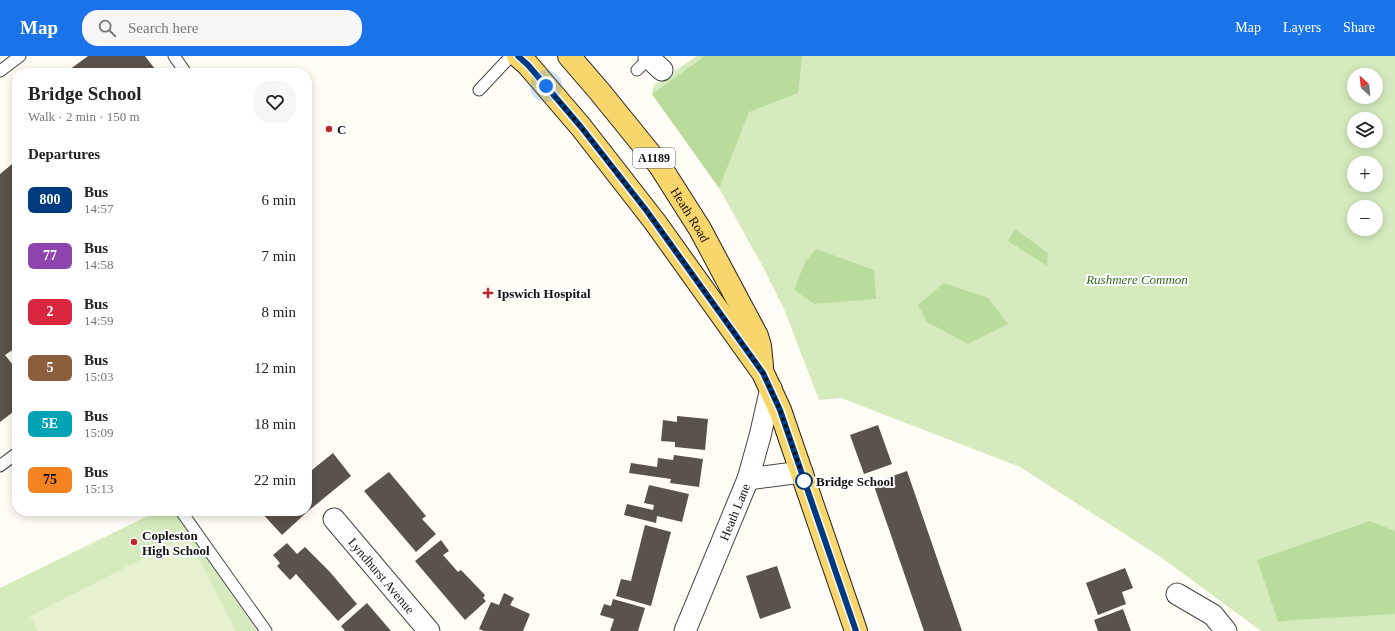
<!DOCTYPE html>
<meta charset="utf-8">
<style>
body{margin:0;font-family:Georgia,serif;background:#f6f6f6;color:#222;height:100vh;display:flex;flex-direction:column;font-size:15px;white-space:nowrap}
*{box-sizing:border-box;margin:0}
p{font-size:13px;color:#767676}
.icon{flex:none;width:22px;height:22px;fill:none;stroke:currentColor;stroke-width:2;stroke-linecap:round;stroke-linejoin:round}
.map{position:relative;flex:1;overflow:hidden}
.panel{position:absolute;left:12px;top:12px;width:300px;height:448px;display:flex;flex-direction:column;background:#fff;border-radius:16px;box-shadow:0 2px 10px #0003}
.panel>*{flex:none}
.badge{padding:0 8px;border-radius:6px;font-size:14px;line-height:26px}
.needle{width:26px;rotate:333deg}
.fabs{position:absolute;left:1347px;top:12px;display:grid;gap:8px}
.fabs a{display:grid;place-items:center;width:36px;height:36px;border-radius:50%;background:#fff;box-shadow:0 2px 10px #0003;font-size:20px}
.you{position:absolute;width:20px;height:20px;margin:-10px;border:3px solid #fff;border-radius:50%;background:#1a73e8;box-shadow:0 0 0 6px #1a73e833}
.map>.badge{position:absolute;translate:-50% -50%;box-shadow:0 0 0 2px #fff}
h2{padding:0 16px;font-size:15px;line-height:36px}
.round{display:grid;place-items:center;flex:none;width:42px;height:42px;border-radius:16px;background:#f6f6f6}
.headline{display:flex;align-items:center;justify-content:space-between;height:68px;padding:0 16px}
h1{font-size:19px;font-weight:700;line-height:30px}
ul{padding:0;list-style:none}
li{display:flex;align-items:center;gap:12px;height:56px;padding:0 16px}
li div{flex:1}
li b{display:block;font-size:15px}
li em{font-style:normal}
li .badge{min-width:44px;font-weight:700;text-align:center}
header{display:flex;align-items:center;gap:24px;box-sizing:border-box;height:56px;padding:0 20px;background:#1a73e8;color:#fff}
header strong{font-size:19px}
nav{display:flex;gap:22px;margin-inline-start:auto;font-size:14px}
.search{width:280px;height:36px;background:#f6f6f6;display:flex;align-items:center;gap:10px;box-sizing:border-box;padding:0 14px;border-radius:16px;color:#767676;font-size:15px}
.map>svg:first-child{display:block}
</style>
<header>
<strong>Map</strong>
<div class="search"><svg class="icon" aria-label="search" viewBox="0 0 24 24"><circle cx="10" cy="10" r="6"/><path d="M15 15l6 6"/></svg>Search here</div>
<nav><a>Map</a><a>Layers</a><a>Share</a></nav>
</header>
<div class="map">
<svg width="1395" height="575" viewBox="0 0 1395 575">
<rect width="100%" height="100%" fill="#fffdf5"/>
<g fill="#d5ebbd" fill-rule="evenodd">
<path d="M697,0H1395V575H1261L1162,502L1020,411L841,342L819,344L784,253L764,213L719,132L652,38L654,29ZM1354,19H1376V41H1354ZM1354,63H1376V85H1354ZM1354,107H1376V129H1354ZM1354,151H1376V173H1354Z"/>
<polygon points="158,455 174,455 257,575 0,575 0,532"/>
</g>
<g fill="#b9dc9c">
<polygon points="705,0 802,0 798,37 749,56 719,132 652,38"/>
<polygon points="1015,173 1048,197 1047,210 1008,185"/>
<polygon points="816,193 874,214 876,243 814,248 794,234 805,206"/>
<polygon points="944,227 988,242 1008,268 968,288 927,266 918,249"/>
<polygon points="1370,465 1395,475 1395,558 1293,564 1278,566 1257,504"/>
</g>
<polygon fill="#e6f2cf" points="187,480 236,575 38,575 30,560"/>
<g fill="#5a524d">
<polygon points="88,0 145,0 158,17 65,17"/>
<polygon points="17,104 17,296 14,293 5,299 17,314 17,353 0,366 0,118"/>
<polygon points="677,360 708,363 705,394 675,391 675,386 661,385 663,364 677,366"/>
<polygon points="878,369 892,408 864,418 850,379"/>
<polygon points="333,397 351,420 307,456 282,479 260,455 307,455 307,418"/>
<polygon points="674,399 703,403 699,431 670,427 671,423 629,417 631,407 657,411 658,402 673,404"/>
<polygon points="907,415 962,575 924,575 873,427"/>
<polygon points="389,416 426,460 422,463 436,478 416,496 364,435"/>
<polygon points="649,429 689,438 682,466 657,460 656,467 624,459 627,448 653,454 654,449 644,447"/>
<polygon points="645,469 671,476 651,550 616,540 621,523 631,525"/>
<polygon points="441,484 449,495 443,499 458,516 461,514 485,539 483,542 486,545 465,564 415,505"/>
<polygon points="287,487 297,498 305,491 330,516 357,548 338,565 296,518 290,524 277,510 280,507 273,499"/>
<polygon points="777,510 791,552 760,563 746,520"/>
<polygon points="1125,512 1133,532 1122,536 1126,548 1098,559 1086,527"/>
<polygon points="504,537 514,542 510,549 530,558 523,575 484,575 479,573 491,546 499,549"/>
<polygon points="613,543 645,552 638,575 610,575 614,563 600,559 604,548 611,550"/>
<polygon points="367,547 391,575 345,575 341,570"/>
<polygon points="1123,553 1131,575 1098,575 1094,564"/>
</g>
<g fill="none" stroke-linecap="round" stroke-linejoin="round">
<g stroke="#444" stroke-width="13">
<g id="lane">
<polyline points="174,0 186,17"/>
<polyline points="637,14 649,2 647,0"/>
<polyline points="0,15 20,0"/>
<polyline points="479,34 511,0"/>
<polyline points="0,410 17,397"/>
<polyline points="181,455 266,575"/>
</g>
</g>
<g stroke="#444" stroke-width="23">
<g id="street">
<polyline points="649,2 662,14"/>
<polyline points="748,423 802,416"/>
<path id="s1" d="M334,463L429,575"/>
<polyline points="1177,538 1213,559 1226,575"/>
<path id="s2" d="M685,575L748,423L760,380L771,332"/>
</g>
</g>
<g stroke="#222" stroke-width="24">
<g id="primary">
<polyline points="518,0 528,9 581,71 655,166 763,317 780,354 856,575"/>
<path id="s3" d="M569,0L600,36L660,110L700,173L757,280L760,290L762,310"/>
</g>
</g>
<use href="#lane" stroke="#fff" stroke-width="11"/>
<use href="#street" stroke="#fff" stroke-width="21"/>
<use href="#primary" stroke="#f9d66b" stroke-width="22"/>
</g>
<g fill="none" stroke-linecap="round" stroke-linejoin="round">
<g stroke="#fff" stroke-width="9">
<polyline id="line" points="518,0 528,9 581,71 646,154 763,317 780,354 856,575"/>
</g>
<use href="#line" stroke="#003b80" stroke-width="6"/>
<polyline stroke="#111" stroke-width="4" stroke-dasharray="0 7.2" points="546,30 581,71 655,166 763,317 780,354 806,430 804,425"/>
</g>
<g fill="#c4262e" stroke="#fff" stroke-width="1.5">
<circle cx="329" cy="73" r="4"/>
<path d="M486 231h4v4h4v4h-4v4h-4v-4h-4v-4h4z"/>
<circle cx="134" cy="486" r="4"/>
</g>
<circle fill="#fff" stroke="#003b80" stroke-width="2" cx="804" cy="425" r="8"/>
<g text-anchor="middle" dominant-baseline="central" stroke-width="4" stroke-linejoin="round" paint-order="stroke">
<rect fill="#fff" stroke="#585858" stroke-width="1" x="633" y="92" width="42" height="20" rx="3"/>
<g font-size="12" font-weight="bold" fill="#111">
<text x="654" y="102">A1189</text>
</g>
<g font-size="13" font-weight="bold" fill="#111" stroke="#fff" text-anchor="start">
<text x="337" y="73">C</text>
<text x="497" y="237">Ipswich Hospital</text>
<text x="142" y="479">Copleston<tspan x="142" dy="15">High School</tspan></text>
</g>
<g font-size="13" fill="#111" stroke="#fff">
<text stroke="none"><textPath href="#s3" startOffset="200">Heath Road</textPath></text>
<text stroke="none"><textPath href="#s2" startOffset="129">Heath Lane</textPath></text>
<text stroke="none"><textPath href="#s1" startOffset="74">Lyndhurst Avenue</textPath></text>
</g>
<g font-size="13" font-style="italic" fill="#2f6b1f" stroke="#fff">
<text x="1137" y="223">Rushmere Common</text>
</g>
<g font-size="13" font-weight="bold" fill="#111" stroke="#fff" text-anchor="start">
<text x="816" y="425">Bridge School</text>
</g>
</g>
</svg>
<div class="fabs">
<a><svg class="needle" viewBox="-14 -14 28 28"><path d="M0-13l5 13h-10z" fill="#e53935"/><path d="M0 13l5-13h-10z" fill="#767676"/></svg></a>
<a><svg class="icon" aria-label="layers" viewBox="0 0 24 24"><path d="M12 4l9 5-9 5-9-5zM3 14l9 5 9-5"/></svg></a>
<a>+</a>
<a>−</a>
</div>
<div class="you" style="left:546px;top:30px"></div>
<section class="panel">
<div class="headline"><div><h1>Bridge School</h1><p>Walk · 2 min · 150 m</p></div><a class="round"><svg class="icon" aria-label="heart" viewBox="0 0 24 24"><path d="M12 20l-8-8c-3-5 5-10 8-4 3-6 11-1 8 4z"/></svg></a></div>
<h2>Departures</h2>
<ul>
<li><span class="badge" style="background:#003b80;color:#fff">800</span><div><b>Bus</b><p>14:57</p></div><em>6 min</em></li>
<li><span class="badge" style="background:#8e44ad;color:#fff">77</span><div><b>Bus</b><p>14:58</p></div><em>7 min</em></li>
<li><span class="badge" style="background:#d7263d;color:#fff">2</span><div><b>Bus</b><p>14:59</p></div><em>8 min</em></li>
<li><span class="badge" style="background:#8b5e3c;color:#fff">5</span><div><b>Bus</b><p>15:03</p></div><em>12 min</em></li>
<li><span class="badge" style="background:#00a3b4;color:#fff">5E</span><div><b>Bus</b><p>15:09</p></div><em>18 min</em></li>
<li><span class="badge" style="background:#f58220;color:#111">75</span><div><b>Bus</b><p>15:13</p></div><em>22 min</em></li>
</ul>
</section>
</div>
